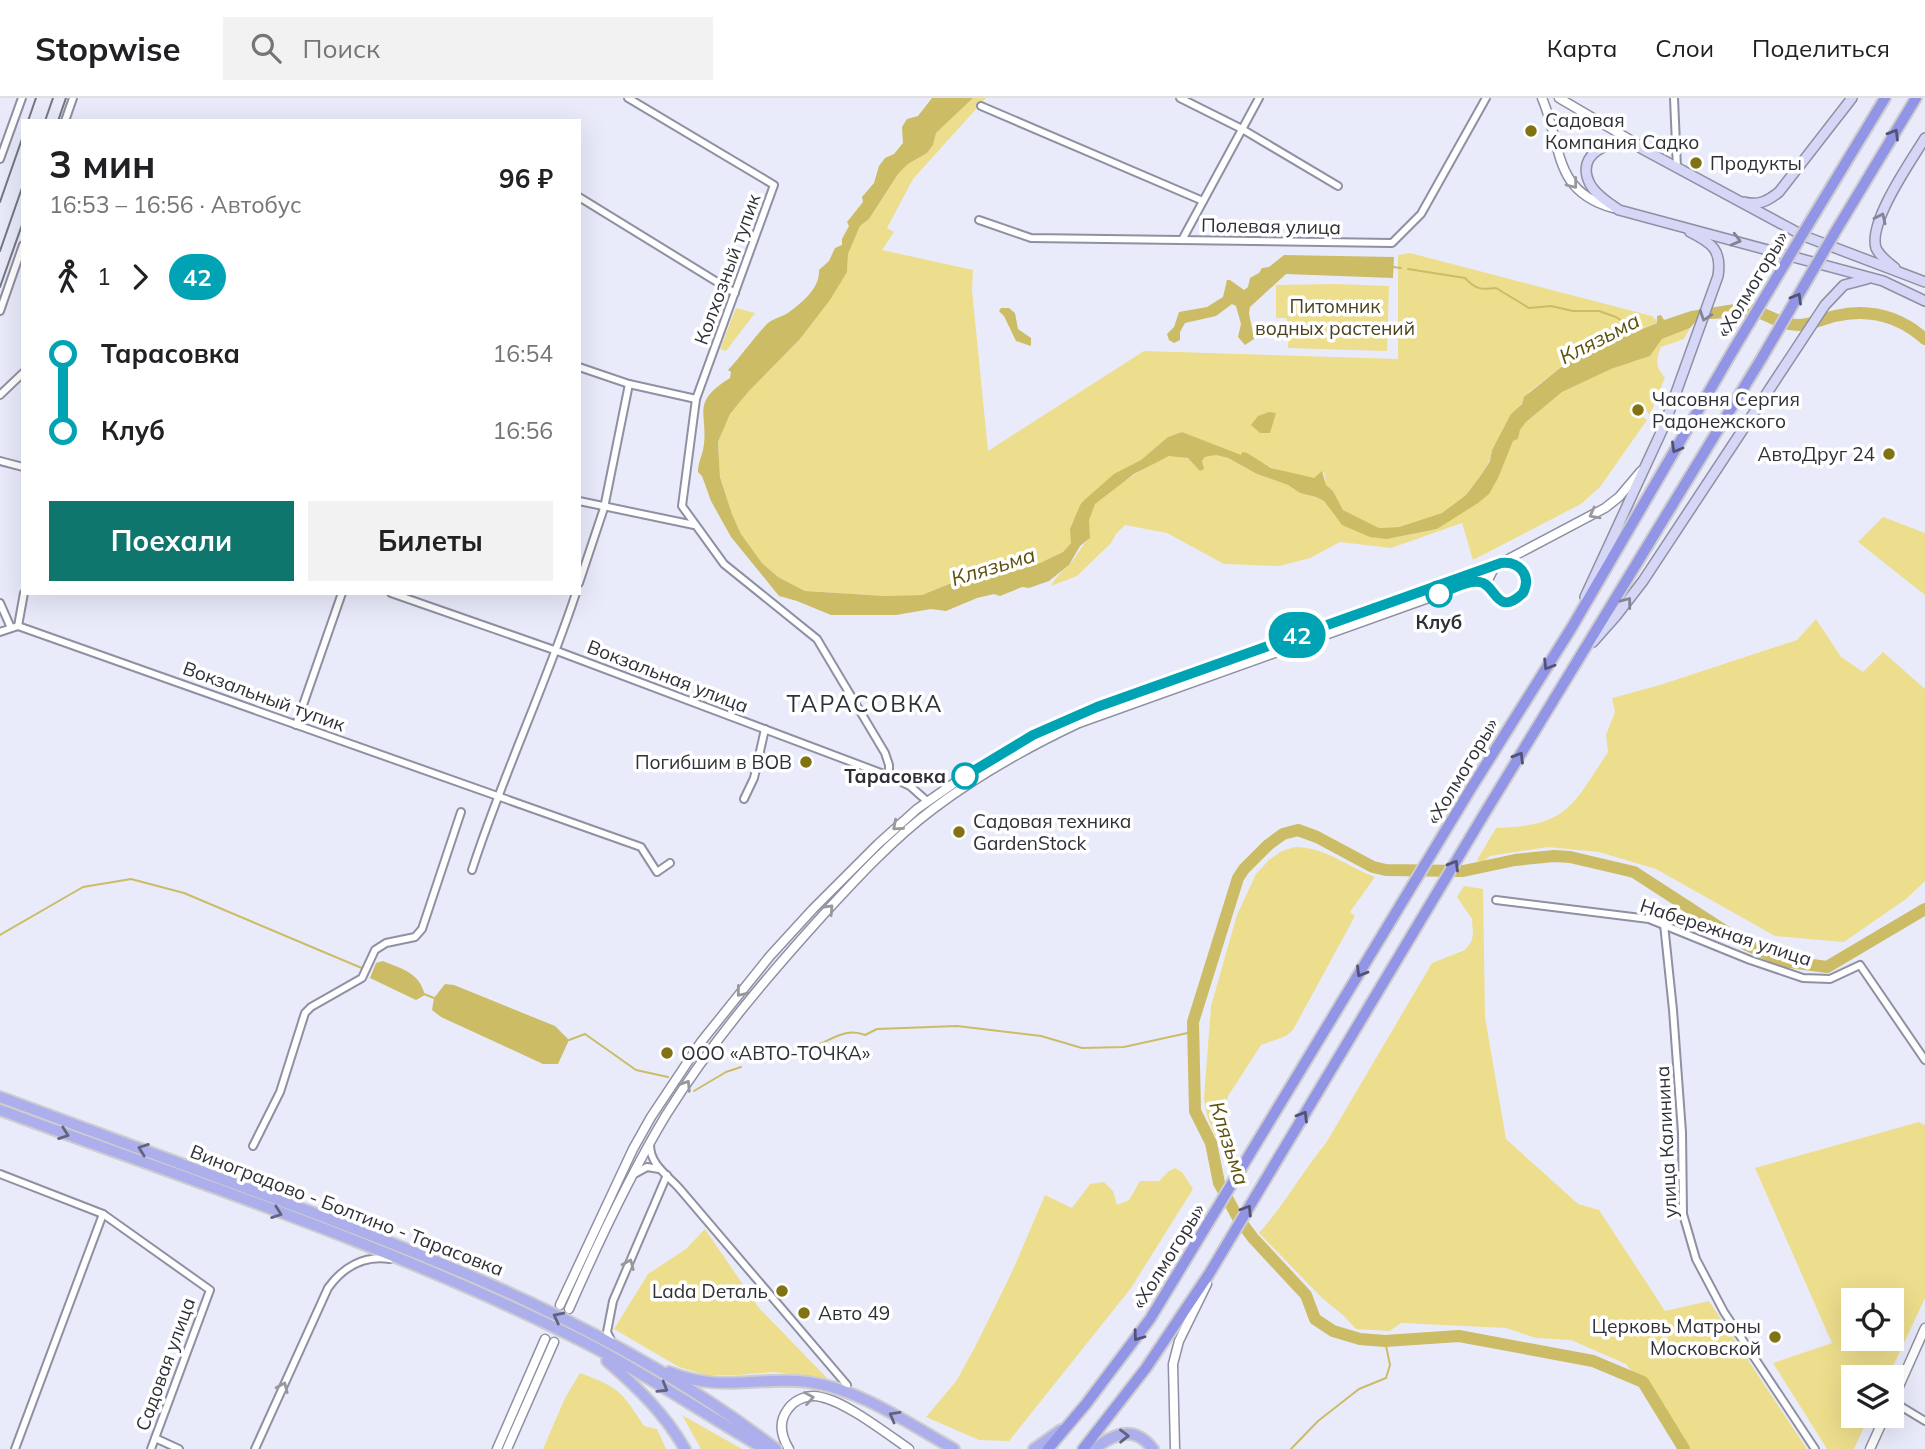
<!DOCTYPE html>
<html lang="ru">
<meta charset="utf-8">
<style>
body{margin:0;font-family:Mulish,sans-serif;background:#f2f2f2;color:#202124;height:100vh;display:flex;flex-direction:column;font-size:26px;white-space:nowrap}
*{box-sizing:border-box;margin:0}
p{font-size:23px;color:#757577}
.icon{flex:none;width:38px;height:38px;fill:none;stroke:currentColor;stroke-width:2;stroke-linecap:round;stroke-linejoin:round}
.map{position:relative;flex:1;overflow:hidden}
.sheet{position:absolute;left:21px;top:21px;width:560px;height:476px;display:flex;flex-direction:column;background:#fff;border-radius:0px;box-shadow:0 7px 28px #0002}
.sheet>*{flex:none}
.badge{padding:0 14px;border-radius:23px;font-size:24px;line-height:46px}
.buttons{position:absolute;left:1841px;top:1190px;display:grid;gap:14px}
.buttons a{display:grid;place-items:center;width:63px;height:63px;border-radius:0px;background:#fff;box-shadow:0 7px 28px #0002;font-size:35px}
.map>.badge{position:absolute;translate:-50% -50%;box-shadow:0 0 0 4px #fff}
.legs{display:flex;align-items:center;gap:10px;height:77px;padding:0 28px;font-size:23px}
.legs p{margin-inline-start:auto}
.headline{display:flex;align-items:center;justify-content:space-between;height:119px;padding:0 28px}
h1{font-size:38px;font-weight:700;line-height:52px}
.button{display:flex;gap:14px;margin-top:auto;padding:14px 28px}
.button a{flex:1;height:80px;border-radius:0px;background:#0f766e;color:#fff;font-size:28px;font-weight:700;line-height:80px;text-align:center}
.button a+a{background:#f2f2f2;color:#202124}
ul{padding:0 28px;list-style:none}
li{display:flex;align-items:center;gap:24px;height:77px;font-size:26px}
li i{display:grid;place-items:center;width:10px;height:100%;margin:0 9px;background:currentColor}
li i::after{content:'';width:18px;height:18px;margin:-9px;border:5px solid;border-radius:50%;background:#fff}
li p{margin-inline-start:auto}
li:first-child i{background:linear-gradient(#0000 50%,currentColor 0)}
li:last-child i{background:linear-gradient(currentColor 50%,#0000 0)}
header{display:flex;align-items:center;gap:42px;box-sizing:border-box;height:98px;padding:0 35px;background:#fff;border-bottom:2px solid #e0e0e0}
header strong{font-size:33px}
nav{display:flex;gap:38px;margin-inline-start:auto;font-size:24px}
.search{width:490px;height:63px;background:#f2f2f2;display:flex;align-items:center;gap:18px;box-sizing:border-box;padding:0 24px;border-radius:0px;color:#757577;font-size:26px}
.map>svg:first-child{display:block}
</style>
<header>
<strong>Stopwise</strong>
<div class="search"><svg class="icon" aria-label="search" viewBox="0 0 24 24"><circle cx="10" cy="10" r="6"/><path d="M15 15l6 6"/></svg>Поиск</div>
<nav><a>Карта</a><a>Слои</a><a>Поделиться</a></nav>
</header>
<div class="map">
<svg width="1925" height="1351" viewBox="0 0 1925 1351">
<rect width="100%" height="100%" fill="#e9ebfb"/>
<g fill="#edde8d" fill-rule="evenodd">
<path d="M973,0H986L913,81L887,130L894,134L882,152L973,172L972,192L988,353L1144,253L1398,261V157L1410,155L1652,218L1658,224L1575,258L1529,294L1522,305L1511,317L1492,352L1490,362L1479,380L1466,397L1442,415L1399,429L1379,430L1343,412L1333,393L1326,387L1324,374L1317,377L1316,380C1292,380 1266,369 1246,355L1241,358L1182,334L1168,339L1141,362L1080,405V411L1071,428V445L1063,454L1040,465L1015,473L985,478L970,477L922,497L885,498L805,493L778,479L762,465L741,436L732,416L720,378L718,344L730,316L749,293L800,241L830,202L847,173L848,156L860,128L869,121L898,76L908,66L927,55L933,47L936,35Z"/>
<polygon points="1335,186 1389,188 1387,253 1288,250 1289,226 1286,220 1276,220 1276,187"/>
<polygon points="736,210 755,215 726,253 720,251"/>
<path d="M1690,230L1684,241L1661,249C1656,260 1655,270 1665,279L1650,317L1640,304L1632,310L1639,321L1643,319L1647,322L1600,389L1581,406L1473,462L1462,425L1391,450L1340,444L1310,460L1279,468L1224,466L1167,435L1125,427L1116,436L1111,445L1077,478L1051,488C1056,478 1062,474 1069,467C1078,458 1080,448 1090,440C1089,429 1087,418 1093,408C1099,398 1160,359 1171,358C1183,356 1191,364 1202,363L1205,359L1216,357L1228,360L1257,376L1288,387L1300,395L1316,399L1324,403L1342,427L1387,441L1437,431L1460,415L1506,359L1513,343L1518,341L1520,332L1526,324L1562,294L1611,271L1650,258L1662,241Z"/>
<polygon points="1883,419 1925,435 1925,497 1858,444"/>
<path d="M1816,521L1841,559L1863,574L1883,554L1925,591V783L1906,801L1844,844L1775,838L1656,771L1599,754L1547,749L1490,758L1482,764L1477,762L1496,730C1568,728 1572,708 1608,654L1606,637L1615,614L1612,600L1660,587L1797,542Z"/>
<path d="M1295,749C1326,749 1347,769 1375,779L1350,814L1355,818L1293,932L1286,938L1261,947L1228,998L1224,1015L1226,1025L1215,1038L1207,1017L1204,1000L1211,908L1237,817L1256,776L1269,762L1282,753Z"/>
<path d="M1464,788L1483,791L1485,919L1506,1041L1578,1106L1599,1112L1665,1213L1709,1203L1807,1351H1690L1626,1266L1571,1242L1536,1240L1506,1230L1401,1225L1390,1233L1356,1231L1343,1217L1322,1200L1259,1135C1285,1106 1302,1074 1326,1045L1432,865L1465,852L1471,844L1473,837L1472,821L1457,799Z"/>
<path d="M1919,1024L1925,1027V1200L1888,1279H1853V1318H1869L1854,1351H1827L1773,1265L1832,1245L1755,1070ZM1853,1202H1892V1241H1853Z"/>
<polygon points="1175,1070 1182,1074 1193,1091 1131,1190 1009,1343 979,1342 926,1319 957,1282 976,1247 1012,1174 1045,1097 1072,1110 1090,1086 1104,1084 1113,1093 1117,1107 1129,1102 1140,1083 1159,1083 1169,1073"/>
<polygon points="705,1131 759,1210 827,1280 773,1274 738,1277 706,1277 679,1269 614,1231 648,1176 686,1151"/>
<path d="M580,1275C619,1289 622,1294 644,1328L657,1331L666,1351H543L565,1300Z"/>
<polygon points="682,1317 742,1351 701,1351"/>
</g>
<g fill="#cbbc65">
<path d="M932,0H973L936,35L933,47L927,55L908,66L898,76L869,121L860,128L848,156L847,174L830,202L800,241L749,293L730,316L718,344L720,379L732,416L741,436L762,465L778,479L805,493L885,498L922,497L971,477L985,478L1015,473L1040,465L1063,454L1071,445L1070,431L1081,405L1114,376L1141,362L1168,339L1182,334L1241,357L1242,354L1247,355L1271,370L1314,380L1322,373L1326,387L1333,393L1343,412L1379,430L1399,429L1442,415L1466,397L1479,380L1490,363L1492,352L1511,316L1522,306L1524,299L1575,258L1657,225V218L1661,217L1664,222L1691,213L1734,206L1758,212L1752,221L1739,219L1697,222L1690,230L1662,241L1650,258L1611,271L1562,294L1526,324L1520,332L1518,341L1513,343L1498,380L1489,396L1478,405L1437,431L1387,441L1370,439L1342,427L1324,403L1316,399L1300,395L1288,387L1257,376L1228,360L1216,357L1205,359L1202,363L1204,371L1200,373L1188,360L1169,358L1134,376L1095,406L1089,422L1090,440L1080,448L1069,467L1049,483L1029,490L1022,489L1000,498L994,496L977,500L946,513L931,511L896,517H831L797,503L779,498L731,439L711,403L702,378L698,374C698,366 701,360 703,352C710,316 688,306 730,280L731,274L728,272C741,258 755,238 768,225C774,220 782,219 788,215C801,205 820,191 819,172L829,163L835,150L842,147V141L849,128L847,124L863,104L862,99L874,85L879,68L885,60L894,56L903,45L902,29L907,21L918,18Z"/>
<polygon points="1284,157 1394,159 1393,180 1286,176 1250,209 1249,215 1254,241 1245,247 1238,239 1241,226 1236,208 1232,206 1216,218 1185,225 1180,234 1180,242 1174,245 1169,242 1167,236 1174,229 1179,214 1207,209 1223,199 1227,182 1230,182 1244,192 1248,189 1250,180 1259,175 1262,170 1269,169"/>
<polygon points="1001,210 1009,210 1015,215 1018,231 1031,240 1031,248 1016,243 1004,218 999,213"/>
<polygon points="1269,314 1276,315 1270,335 1260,335 1251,327 1258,318"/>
<path d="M383,863C402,871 419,874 425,897L416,902L370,880L376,865Z"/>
<polygon points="445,886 454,887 555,928 569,942 558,966 543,966 441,919 432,912 434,900"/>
</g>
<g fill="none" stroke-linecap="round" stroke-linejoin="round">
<g stroke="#cbbc65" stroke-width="2">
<polyline points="1393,169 1401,170"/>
<path d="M1408,171L1465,180C1475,191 1481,192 1496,190L1529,210L1551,208L1573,213H1599L1616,219L1626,226L1630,236"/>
<polyline points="0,837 83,789 131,781 184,795 364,871"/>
<polyline points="424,896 434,900"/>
<polyline points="569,942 585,936 636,972 668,979"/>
<path d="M797,951C802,950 809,949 814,948C832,942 846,929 865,937L877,931L957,928L1041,938L1082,950L1124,949L1192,934"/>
<polyline points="694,993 726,974 741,969"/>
<polyline points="1291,1351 1318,1323 1359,1291 1386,1280 1390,1267 1385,1243"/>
</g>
<g stroke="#cbbc65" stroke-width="12">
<path d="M1747,211C1766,214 1779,227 1798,227C1812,227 1822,221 1835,218C1870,210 1899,218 1925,241"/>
<polyline points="1684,1351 1643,1284 1593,1263 1459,1238 1385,1243 1360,1241 1333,1233 1315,1221 1306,1197 1253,1140 1238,1120 1219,1085 1211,1045 1195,1013 1193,924 1238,780 1244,771 1268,747 1283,736 1298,732 1317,739 1373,769 1386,772 1463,773 1515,762 1554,758 1570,759 1634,774 1745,846 1782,863 1827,869 1925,811"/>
</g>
<g stroke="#8e90a3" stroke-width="10">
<g id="minor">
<polyline points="628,0 774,87 696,301 682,408 724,466 817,541 885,655 889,667 889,678"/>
<polyline points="1180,0 1242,31 1338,88"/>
<polyline points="1674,0 1677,70"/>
<polyline points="981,8 1203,103"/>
<polyline points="65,23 73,0"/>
<polyline points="0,61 22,0"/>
<polyline points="579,99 735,195"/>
<polyline points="979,122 1031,140 1392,145 1421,116 1486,0"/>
<polyline points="1182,142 1259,0"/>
<polyline points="0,213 23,147"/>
<polyline points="579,269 629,286 696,301"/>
<polyline points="0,297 23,275"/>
<polyline points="0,363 23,369"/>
<polyline points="579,403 694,427"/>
<polyline points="579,485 604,410 629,286"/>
<polyline points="391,495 557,553 889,678 910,688 928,704"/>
<polyline points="0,505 11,530"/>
<polyline points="18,528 641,749 657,774 670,765"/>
<polyline points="0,534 18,528 24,495"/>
<polyline points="296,627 342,495"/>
<polyline points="744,701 754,680 765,631"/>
<path d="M472,772C502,679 545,589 576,495"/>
<polyline points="1496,802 1649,821 1750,862 1803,880 1830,881 1860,867 1925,962"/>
<polyline points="1664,826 1673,912 1682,1034 1683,1116 1696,1161 1724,1214 1815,1351"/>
<path d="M650,1047C650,1066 667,1077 679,1090L847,1287"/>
<polyline points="253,1048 280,994 305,915 311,909 362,880 375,852 386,845 415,839 422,831 461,714"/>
<polyline points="636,1075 647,1069 659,1071"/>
<polyline points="0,1076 103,1116 210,1192 151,1351"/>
<polyline points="612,1244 607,1234 613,1203 667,1077"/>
<polyline points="1892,1303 1925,1323"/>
<polyline points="155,1340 179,1351"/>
<polyline points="15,1351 103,1116"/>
<path d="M255,1351L328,1190C343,1169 364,1157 390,1161"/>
</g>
</g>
<g stroke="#8e90a3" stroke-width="11">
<g id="tertiary">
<path d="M1542,0C1563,49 1552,93 1613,110"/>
<polyline points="1559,0 1639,47"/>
<path d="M1495,468L1488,482C1491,522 1547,496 1518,468L1504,465"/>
<polyline points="560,1207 633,1051 651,1019 701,944 770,858 813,811 878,746 917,711 973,672 1056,626 1137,594 1495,468 1605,410 1619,399 1641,373"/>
<path d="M569,1211C597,1147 630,1077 666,1017C711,945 766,880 823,817C857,780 893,741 933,711C978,677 1028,649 1079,625L1465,487C1474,485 1482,482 1489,490"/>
<polyline points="1892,1304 1925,1230"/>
<polyline points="497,1351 545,1241"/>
<polyline points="507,1351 554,1244"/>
<path d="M789,1351C781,1338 778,1324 788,1311C795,1301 809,1296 821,1299C846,1304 887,1336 909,1351"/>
<polyline points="1175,1351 1173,1266 1179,1243 1207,1186"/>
<polyline points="1870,1351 1885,1318"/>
</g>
</g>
<g stroke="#8e90a3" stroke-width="12">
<g id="secondary">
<path d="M1744,104C1758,108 1768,103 1779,94L1852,0"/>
<path d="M1895,170C1888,164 1880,159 1876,150C1868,124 1911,63 1925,40"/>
<path d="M1925,184L1804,138L1637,48C1612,39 1574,55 1590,86C1596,97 1609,105 1619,112L1883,183L1925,203"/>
<path d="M1585,499L1664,328L1718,178C1722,152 1712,145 1690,134"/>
<polyline points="1593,544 1616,518 1643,483 1825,207 1844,187 1867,181"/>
</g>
</g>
<g stroke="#cdcdcf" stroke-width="14">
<g id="primary">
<path d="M0,999C89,1032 178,1065 268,1098C445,1163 625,1235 776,1351"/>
<path d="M0,1012C195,1084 395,1149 582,1243C645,1275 704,1316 765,1351"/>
<path d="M607,1263C637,1289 665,1316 685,1351"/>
<path d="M669,1274C721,1295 757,1278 808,1284C860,1291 909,1326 954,1351"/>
<polyline points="1034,1351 1061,1332"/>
<path d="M1094,1351C1115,1335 1134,1327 1153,1351"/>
</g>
</g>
<g stroke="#cdcdcf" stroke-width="14">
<g id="trunk">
<polyline points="1808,127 1885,0"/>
<polyline points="1834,136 1916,0"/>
<polyline points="1048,1351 1086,1306 1150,1221 1470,692 1572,529 1735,249"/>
<polyline points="1083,1351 1146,1270 1209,1176 1483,718 1763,258"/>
</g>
</g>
<use href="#minor" stroke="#fff" stroke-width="6"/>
<use href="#tertiary" stroke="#fff" stroke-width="8"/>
<use href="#secondary" stroke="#d6d7f6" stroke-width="9"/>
<use href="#primary" stroke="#adafec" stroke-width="10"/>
<use href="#trunk" stroke="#9294e6" stroke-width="10"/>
<g stroke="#747680" stroke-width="2">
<polyline points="28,23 36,0"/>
<polyline points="45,23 53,0"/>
<polyline points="58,23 66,0"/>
<polyline points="0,104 23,38"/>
<polyline points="0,153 23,87"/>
<polyline points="0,189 23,124"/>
</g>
<g stroke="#cdcdcf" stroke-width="14" stroke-linecap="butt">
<g id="trunk-bridge">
<polyline points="1735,249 1808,127"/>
<polyline points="1763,258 1834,136"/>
</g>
</g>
<use href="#trunk-bridge" stroke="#9294e6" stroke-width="10"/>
</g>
<defs><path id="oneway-chevron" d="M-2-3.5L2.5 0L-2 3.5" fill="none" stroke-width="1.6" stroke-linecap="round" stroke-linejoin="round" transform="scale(1.75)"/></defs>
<g stroke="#525374">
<use href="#oneway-chevron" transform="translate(1894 36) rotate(-59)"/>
<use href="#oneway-chevron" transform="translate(1797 200) rotate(-60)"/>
<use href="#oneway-chevron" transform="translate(1676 350) rotate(120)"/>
<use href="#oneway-chevron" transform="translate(1548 567) rotate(122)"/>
<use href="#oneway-chevron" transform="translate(1519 659) rotate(-59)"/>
<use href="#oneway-chevron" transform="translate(1454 767) rotate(-59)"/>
<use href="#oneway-chevron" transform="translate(1361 874) rotate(121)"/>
<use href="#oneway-chevron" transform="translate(1303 1018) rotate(-59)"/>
<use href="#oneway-chevron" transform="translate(1247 1112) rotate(-58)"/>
<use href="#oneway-chevron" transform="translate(1138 1238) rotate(126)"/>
</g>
<g stroke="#97989b">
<use href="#oneway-chevron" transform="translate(1573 86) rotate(52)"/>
<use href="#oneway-chevron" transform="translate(1594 416) rotate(152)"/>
<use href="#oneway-chevron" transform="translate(897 728) rotate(139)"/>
<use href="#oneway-chevron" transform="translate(829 811) rotate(-47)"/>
<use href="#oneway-chevron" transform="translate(741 894) rotate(129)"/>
<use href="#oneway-chevron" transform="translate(686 987) rotate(-57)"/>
<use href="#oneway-chevron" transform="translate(629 1166) rotate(-67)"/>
<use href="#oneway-chevron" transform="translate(283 1289) rotate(-66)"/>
<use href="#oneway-chevron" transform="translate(809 1300) rotate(-10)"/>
</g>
<g stroke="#828496">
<use href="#oneway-chevron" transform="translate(1881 120) rotate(-65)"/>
<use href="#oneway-chevron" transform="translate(1736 142) rotate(15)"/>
<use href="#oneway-chevron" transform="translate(1705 218) rotate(109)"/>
<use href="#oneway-chevron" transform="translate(1627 504) rotate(-53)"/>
</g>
<g stroke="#61637f">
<use href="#oneway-chevron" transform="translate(64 1036) rotate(20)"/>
<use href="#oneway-chevron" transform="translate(143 1051) rotate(-160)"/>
<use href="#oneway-chevron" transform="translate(277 1115) rotate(20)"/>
<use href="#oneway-chevron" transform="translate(558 1219) rotate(-153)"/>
<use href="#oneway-chevron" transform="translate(663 1290) rotate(31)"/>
<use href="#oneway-chevron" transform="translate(894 1318) rotate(-151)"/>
<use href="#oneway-chevron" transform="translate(1124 1338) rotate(-1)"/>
</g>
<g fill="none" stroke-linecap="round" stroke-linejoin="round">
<g stroke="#fff" stroke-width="16">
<path id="line-1" d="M965,678L1033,637L1097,609L1501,465C1519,463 1532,477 1523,495C1498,519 1496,490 1483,485C1471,480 1450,492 1439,496"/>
</g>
<use href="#line-1" stroke="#00a3b4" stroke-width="10"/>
</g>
<g fill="#817213" stroke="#fff" stroke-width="2.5">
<circle cx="1531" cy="33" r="7"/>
<circle cx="1696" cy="65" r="7"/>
<circle cx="1638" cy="312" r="7"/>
<circle cx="1889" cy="356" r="7"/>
<circle cx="806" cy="664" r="7"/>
<circle cx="959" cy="734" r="7"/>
<circle cx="667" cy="955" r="7"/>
<circle cx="782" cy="1193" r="7"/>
<circle cx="804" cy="1215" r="7"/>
<circle cx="1775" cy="1239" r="7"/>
</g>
<g fill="#fff" stroke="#00a3b4" stroke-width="3.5">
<circle cx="1439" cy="496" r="12"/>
<circle cx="965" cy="678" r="12"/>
</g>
<g text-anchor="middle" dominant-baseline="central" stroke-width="7" stroke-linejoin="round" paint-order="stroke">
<g font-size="19" fill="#2f3037" stroke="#fff" text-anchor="start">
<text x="1545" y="22">Садовая<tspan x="1545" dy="22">Компания Садко</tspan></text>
<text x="1710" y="65">Продукты</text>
<text x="1652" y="301">Часовня Сергия<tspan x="1652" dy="22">Радонежского</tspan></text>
<text x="1875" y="356" text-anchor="end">АвтоДруг 24</text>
<text x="792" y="664" text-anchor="end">Погибшим в ВОВ</text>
<text x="973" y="723">Садовая техника<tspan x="973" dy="22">GardenStock</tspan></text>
<text x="681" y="955">ООО «АВТО-ТОЧКА»</text>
<text x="768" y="1193" text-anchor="end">Lada Dеталь</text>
<text x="818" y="1215">Авто 49</text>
<text x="1761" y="1228" text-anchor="end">Церковь Матроны<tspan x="1761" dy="22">Московской</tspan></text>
</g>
<g font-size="19" fill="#2f3037" stroke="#fff">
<text transform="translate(1271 128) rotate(1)">Полевая улица</text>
<text transform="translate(727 171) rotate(-70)">Колхозный тупик</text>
<text transform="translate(1752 186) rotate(-59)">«Холмогоры»</text>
<text transform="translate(668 578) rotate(21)">Вокзальная улица</text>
<text transform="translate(264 598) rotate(20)">Вокзальный тупик</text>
<text transform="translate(1462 673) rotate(-59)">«Холмогоры»</text>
<text transform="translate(1726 834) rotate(18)">Набережная улица</text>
<text transform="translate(1666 1044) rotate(-93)">улица Калинина</text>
<text transform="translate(347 1112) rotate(21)">Виноградово - Болтино - Тарасовка</text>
<text transform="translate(1168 1158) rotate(-58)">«Холмогоры»</text>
<text transform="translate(165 1266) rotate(-70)">Садовая улица</text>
</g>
<g font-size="19" fill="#49431d" stroke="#fff">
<text x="1335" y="208">Питомник<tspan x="1335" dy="22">водных растений</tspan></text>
</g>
<g font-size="19" font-weight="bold" fill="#2f3037" stroke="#fff">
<text x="1439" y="524">Клуб</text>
<text x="946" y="678" text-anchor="end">Тарасовка</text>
</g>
<g font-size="21" font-style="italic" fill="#5c510d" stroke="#fff">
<text transform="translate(1599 240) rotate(-27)">Клязьма</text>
<text transform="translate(993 468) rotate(-17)">Клязьма</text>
<text transform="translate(1230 1045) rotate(72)">Клязьма</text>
</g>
<g font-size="23" letter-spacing="2" fill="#2f3037" stroke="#fff">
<text x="865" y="605">ТАРАСОВКА</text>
</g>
</g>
</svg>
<div class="buttons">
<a><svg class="icon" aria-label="locate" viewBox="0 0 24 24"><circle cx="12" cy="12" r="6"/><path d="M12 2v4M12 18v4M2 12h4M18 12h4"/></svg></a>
<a><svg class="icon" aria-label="layers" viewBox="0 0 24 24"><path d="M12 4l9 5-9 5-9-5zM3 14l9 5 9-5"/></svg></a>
</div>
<b class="badge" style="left:1297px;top:537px;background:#00a3b4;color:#fff">42</b>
<section class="sheet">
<div class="headline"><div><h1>3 мин</h1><p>16:53 – 16:56 · Автобус</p></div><b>96 ₽</b></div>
<div class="legs"><svg class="icon" aria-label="walk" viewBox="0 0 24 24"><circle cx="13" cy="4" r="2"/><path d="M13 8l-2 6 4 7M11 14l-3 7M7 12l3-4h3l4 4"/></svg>1<svg class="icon" aria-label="forward" viewBox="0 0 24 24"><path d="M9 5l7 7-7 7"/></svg><b class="badge" style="background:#00a3b4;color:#fff">42</b></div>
<ul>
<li><i style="color:#00a3b4"></i><b>Тарасовка</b><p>16:54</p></li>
<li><i style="color:#00a3b4"></i><b>Клуб</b><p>16:56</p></li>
</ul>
<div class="button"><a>Поехали</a><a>Билеты</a></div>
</section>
</div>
